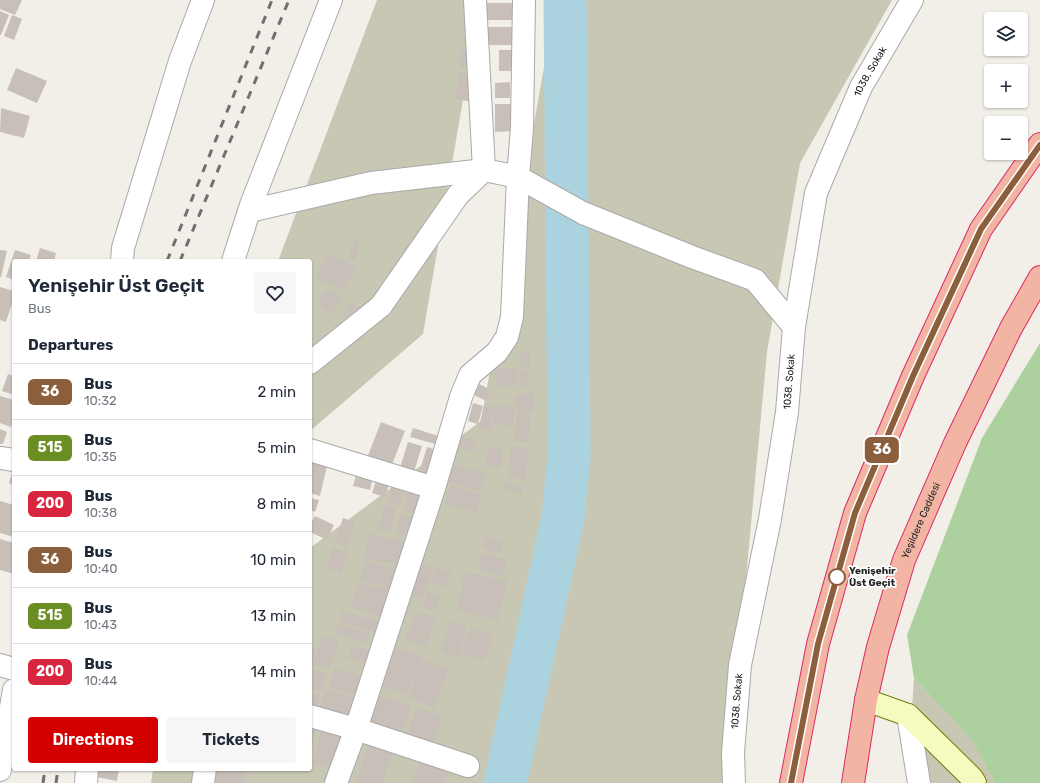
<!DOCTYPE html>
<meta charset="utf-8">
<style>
body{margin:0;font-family:Rubik,sans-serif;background:#f6f6f7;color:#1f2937;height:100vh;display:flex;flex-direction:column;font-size:15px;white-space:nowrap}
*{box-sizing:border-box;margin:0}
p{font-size:13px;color:#747a83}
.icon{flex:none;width:22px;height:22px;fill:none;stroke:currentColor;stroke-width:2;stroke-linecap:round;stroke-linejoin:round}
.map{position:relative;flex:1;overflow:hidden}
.sheet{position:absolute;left:12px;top:259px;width:300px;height:512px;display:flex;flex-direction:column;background:#fff;border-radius:4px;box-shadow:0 1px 3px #0004}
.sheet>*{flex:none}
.badge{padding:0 8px;border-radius:6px;font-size:14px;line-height:26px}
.controls{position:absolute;left:984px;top:12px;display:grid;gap:8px}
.controls a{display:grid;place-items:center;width:44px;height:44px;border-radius:4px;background:#fff;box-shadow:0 1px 3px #0004;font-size:20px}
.map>.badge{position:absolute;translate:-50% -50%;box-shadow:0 0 0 2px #fff}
h2{padding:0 16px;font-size:15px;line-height:36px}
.round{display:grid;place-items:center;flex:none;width:42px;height:42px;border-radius:4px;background:#f6f6f7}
.headline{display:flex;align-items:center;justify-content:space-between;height:68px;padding:0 16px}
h1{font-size:19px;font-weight:600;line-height:30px}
.action{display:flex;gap:8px;margin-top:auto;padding:8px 16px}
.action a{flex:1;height:46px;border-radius:4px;background:#d40000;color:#fff;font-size:16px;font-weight:600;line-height:46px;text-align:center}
.action a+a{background:#f6f6f7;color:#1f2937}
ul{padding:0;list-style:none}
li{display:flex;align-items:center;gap:12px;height:56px;padding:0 16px;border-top:1px solid #e0e1e3}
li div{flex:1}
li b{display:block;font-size:15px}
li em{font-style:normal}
li .badge{min-width:44px;font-weight:700;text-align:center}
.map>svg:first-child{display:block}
</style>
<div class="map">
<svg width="1040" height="783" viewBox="0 0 1040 783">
<rect width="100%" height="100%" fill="#f2efe9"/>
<g fill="#c7c7b4">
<polygon points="377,0 480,0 423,334 310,431 310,261 278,261"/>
<polygon points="556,0 892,0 800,163 767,352 727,783 151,783 153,769 310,769 310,548 481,421"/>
<polygon points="914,678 973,739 995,783 907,783"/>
</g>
<polygon fill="#add19e" points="1040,343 1040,783 995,783 972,739 914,678 907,635 982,438"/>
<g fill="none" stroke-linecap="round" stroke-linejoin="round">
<polyline stroke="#aad3df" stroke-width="43" points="505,783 563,518 569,457 565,0"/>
</g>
<g fill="#c7bfb8">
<polygon points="0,0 22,0 15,15 0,9"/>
<rect x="480" y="3" width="33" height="17"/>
<polygon points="0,11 9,15 1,35 0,35"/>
<polygon points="12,15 22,19 14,40 4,36"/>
<polygon points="479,27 514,27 514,45 480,45"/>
<polygon points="471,49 473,67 460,68 459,50"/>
<rect x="499" y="50" width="17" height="21"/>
<polygon points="16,68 47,81 37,103 7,90"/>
<polygon points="459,73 476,76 479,103 455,99"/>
<polygon points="510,82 510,98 495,98 495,83"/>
<polygon points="495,104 515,104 515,131 495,132"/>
<polygon points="1,108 30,116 24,138 0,132"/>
<polygon points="355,239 361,242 354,261 348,259"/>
<polygon points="40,248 56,253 54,261 36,261"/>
<polygon points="0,250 7,251 1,277 0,277"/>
<polygon points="15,250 31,255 29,261 14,261 14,280 6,277"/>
<polygon points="327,254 356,266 345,290 317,278"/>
<polygon points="0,287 14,291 14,297 6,322 0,320"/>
<polygon points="327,289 342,298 332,314 317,304"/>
<polygon points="350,301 360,308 352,321 342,314"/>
<polygon points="529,352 530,367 521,368 520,353"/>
<polygon points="516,368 517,385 496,386 496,369"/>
<polygon points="527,369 529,387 520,388 518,370"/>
<polygon points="8,374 14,376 14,395 2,391"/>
<polygon points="479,384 491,390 486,401 474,395"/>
<polygon points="534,393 535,411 517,413 515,395"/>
<polygon points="0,396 14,400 14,417 11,427 0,423"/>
<polygon points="473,403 483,406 478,424 468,421"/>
<polygon points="495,405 514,407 513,426 493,424"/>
<polygon points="484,406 493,406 491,430 478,430"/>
<polygon points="517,413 531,414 528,443 514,442"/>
<polygon points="381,422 405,431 391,467 367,458"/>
<polygon points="413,428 442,437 439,445 410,437"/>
<polygon points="0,429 7,432 3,444 0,444"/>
<polygon points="461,436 476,439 474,451 459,449"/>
<polygon points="408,442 422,446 413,475 399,471"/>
<polygon points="511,446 528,448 526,479 508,478"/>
<polygon points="427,447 439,451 430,479 418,476"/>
<polygon points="488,448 502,449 501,468 486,467"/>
<polygon points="310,461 327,466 320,496 310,493"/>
<polygon points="451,464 486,473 481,491 446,482"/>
<polygon points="14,467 14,485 9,483"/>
<polygon points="357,472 373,477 370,490 353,486"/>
<polygon points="377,478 390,481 385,497 372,493"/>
<polygon points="506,482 523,486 521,494 504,490"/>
<polygon points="450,486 482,495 477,513 445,504"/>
<polygon points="392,487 404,490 400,505 388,501"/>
<polygon points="408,492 423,496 418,514 403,510"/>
<polygon points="310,498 319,500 315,512 310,510"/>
<polygon points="0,501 14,505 14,537 0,533"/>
<polygon points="385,504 396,508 390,533 378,530"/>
<polygon points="400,514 412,517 407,536 395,533"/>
<polygon points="315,516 334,525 327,540 310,532 310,525"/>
<polygon points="343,518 355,522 346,547 335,542"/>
<polygon points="369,534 410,543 405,567 363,558"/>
<polygon points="485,536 503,541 500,553 482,548"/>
<polygon points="0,539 14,543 14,574 0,570"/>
<polygon points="332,547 348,552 341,574 326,569"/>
<polygon points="482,553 507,560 503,576 478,569"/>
<polygon points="365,561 396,569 391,588 360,580"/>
<polygon points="420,564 433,568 422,599 409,595"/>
<polygon points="436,567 451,572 445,587 431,582"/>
<polygon points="465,572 507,581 498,620 456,611"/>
<polygon points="358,582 395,592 387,618 351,608"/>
<polygon points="427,591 440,595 435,611 422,608"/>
<polygon points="342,611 384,623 380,633 339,622"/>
<polygon points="416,611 436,618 425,647 405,640"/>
<polygon points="449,621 467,626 459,657 441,652"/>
<polygon points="337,624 370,633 367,642 335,633"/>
<polygon points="471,627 494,635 484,661 461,653"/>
<polygon points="321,635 339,640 330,668 314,664"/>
<polygon points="351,646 369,650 365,663 348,658"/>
<polygon points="393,646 422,657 407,695 378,685"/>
<polygon points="310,647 316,649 312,662 310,661"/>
<polygon points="423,660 448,669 434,708 408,698"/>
<polygon points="310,669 326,673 321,691 310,688"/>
<polygon points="335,669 364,677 359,696 329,688"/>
<polygon points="325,690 358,699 351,722 319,713"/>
<polygon points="310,692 320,694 317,711 310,709"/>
<polygon points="379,696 411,706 401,734 370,723"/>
<polygon points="416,708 442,716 432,747 406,739"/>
<polygon points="310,726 316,729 310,746"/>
<polygon points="322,726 342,731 332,768 313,764"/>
<polygon points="370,742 394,751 382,783 360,783 356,781"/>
<polygon points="422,756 451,767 445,783 412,783"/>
<polygon points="99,769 119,769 117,781 97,777"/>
<polygon points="212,769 246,769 243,783 209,783"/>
</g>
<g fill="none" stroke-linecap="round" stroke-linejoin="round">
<g stroke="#a9a9a9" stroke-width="24">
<g id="minor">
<polyline points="249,211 371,183 484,170 518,177 583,213 692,257 755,280 794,327"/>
<polyline points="122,261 123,248 180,61 203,0"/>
<polyline points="233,261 251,205 331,0"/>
<polyline points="310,363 381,306 458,195 484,170 475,0"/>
<polyline points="310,450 434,488"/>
<polyline points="0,458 14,460"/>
<polyline points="0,665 14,669"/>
<polyline points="908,715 919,783"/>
<polyline points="310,716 356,729 468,766"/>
<polyline points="0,770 14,690"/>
<polyline points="86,783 87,769"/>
<polyline points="203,783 205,769"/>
<polyline points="336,783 356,729 434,488 461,397 470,375 497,352 507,337 512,317 518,177 522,128 524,0"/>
</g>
</g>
<g stroke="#a9a9a9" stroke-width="24">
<g id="tertiary">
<path id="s1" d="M734,783L733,753L740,665L770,519L787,412L794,327L816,193L861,87L912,0"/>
</g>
</g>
<g stroke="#707d05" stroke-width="24">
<polyline id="secondary" points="866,700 908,715 972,778 975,783"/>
</g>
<g stroke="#dc2a67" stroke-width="24">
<g id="trunk">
<polyline points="791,783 818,644 855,513 913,376 981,229 1040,144"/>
<path id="s2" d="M853,783L866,700L878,647L904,560L955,443L1011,328L1040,277"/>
</g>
</g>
<use href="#minor" stroke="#fff" stroke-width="22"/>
<use href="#tertiary" stroke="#fff" stroke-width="22"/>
<use href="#secondary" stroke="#f7fabf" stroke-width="22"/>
<use href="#trunk" stroke="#f2b4a3" stroke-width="22"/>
<g stroke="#707070" stroke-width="3" stroke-dasharray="8 8" stroke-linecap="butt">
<polyline points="167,261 272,0"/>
<polyline points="180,261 289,0"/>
<polyline points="43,783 45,769"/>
<polyline points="56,783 58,769"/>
</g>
</g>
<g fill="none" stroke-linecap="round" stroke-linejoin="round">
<g stroke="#fff" stroke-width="9">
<polyline id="line" points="791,783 818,644 855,513 913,376 981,229 1040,145"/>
</g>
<use href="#line" stroke="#8b5e3c" stroke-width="6"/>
</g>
<circle fill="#fff" stroke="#8b5e3c" stroke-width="2" cx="837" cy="577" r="8"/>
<g text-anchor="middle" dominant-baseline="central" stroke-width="3.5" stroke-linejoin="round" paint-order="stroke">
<g font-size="10" fill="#222" stroke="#fff">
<text stroke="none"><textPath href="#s1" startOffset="730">1038. Sokak</textPath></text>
<text stroke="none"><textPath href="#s1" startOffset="406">1038. Sokak</textPath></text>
<text stroke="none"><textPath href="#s2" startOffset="272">Yeşildere Caddesi</textPath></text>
<text stroke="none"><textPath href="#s1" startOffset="82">1038. Sokak</textPath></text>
</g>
<g font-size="10" font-weight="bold" fill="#222" stroke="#fff" text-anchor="start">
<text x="849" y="571">Yenişehir<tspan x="849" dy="12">Üst Geçit</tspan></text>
</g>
</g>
</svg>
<div class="controls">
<a><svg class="icon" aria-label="layers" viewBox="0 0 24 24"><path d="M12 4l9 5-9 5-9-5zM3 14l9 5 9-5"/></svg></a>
<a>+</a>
<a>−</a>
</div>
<b class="badge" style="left:882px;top:450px;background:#8b5e3c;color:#fff">36</b>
<section class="sheet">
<div class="headline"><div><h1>Yenişehir Üst Geçit</h1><p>Bus</p></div><a class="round"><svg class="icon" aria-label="heart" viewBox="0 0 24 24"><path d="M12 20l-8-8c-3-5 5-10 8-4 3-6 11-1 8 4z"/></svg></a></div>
<h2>Departures</h2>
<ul>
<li><span class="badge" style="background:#8b5e3c;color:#fff">36</span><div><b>Bus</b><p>10:32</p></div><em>2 min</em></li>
<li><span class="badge" style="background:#6b8e23;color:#fff">515</span><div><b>Bus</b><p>10:35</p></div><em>5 min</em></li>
<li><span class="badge" style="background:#d7263d;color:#fff">200</span><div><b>Bus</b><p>10:38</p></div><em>8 min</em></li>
<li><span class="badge" style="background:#8b5e3c;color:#fff">36</span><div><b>Bus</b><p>10:40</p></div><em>10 min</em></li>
<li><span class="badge" style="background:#6b8e23;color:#fff">515</span><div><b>Bus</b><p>10:43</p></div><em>13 min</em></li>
<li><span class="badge" style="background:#d7263d;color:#fff">200</span><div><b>Bus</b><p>10:44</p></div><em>14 min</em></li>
</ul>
<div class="action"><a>Directions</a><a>Tickets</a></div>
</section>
</div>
